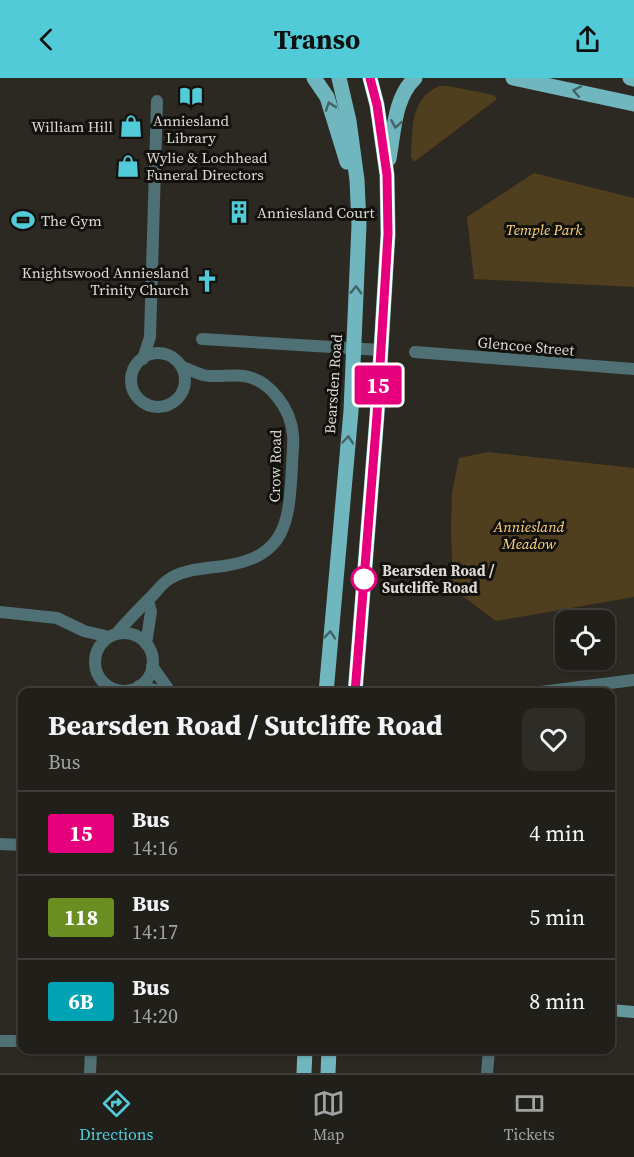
<!DOCTYPE html>
<style>
body{margin:0;font-family:"Source Serif 4",serif;background:#2d2c27;color:#f1f3f6;height:100vh;display:flex;flex-direction:column;font-size:22px;white-space:nowrap}
*{box-sizing:border-box;margin:0}
p{font-size:20px;color:#a2a2a2}
.icon{flex:none;width:33px;height:33px;fill:none;stroke:currentColor;stroke-width:2;stroke-linecap:round;stroke-linejoin:round}
.map{position:relative;flex:1;overflow:hidden}
.panel{position:absolute;left:18px;top:610px;width:597px;height:366px;display:flex;flex-direction:column;background:#211f1a;border-radius:12px;box-shadow:0 2px 4px #0004,0 0 0 2px #3e3d39}
.panel>*{flex:none}
.badge{padding:0 12px;border-radius:4px;font-size:21px;line-height:39px}
.tools{position:absolute;left:555px;top:532px;display:grid;gap:12px}
.tools a{display:grid;place-items:center;width:60px;height:60px;border-radius:12px;background:#211f1a;box-shadow:0 2px 4px #0004,0 0 0 2px #3e3d39;font-size:30px}
.map>.badge{position:absolute;translate:-50% -50%;box-shadow:0 0 0 3px #fff}
.round{display:grid;place-items:center;flex:none;width:63px;height:63px;border-radius:12px;background:#2d2c27}
.head{display:flex;align-items:center;justify-content:space-between;height:102px;padding:0 30px}
h1{font-size:28px;font-weight:700;line-height:45px}
ul{padding:0;list-style:none}
li{display:flex;align-items:center;gap:18px;height:84px;padding:0 30px;border-top:2px solid #3e3d39}
li div{flex:1}
li b{display:block;font-size:22px}
li em{font-style:normal}
li .badge{min-width:66px;font-weight:700;text-align:center}
header{display:flex;justify-content:space-between;align-items:center;height:78px;padding:0 30px;background:#52cbd8;color:#111;font-size:27px;font-weight:700}
.tabs{display:flex;justify-content:space-around;align-items:center;height:84px;border-top:2px solid #3e3d39;background:#211f1a;font-size:16px;color:#a2a2a2}
.tabs a{display:grid;justify-items:center;gap:3px}
.tabs .active{color:#52cbd8}
.map>svg:first-child{display:block}
</style>
<header><svg class="icon" aria-label="back" viewBox="0 0 24 24"><path d="M15 5l-7 7 7 7"/></svg>Transo<svg class="icon" aria-label="share" viewBox="0 0 24 24"><path d="M12 15V3M7 8l5-5 5 5M5 13v7h14v-7"/></svg></header>
<div class="map">
<svg width="634" height="995" viewBox="0 0 634 995">
<rect width="100%" height="100%" fill="#2c2922"/>
<g fill="#4f3f1e">
<path d="M439,8H448L494,17L497,21L414,84L411,79C413,51 409,22 439,8Z"/>
<polygon points="534,95 634,120 634,209 474,201 467,139"/>
<polygon points="488,374 634,390 634,519 496,543 453,511 451,453 452,414 459,380"/>
</g>
<g fill="none" stroke-linecap="round" stroke-linejoin="round">
<g stroke="#4f7074" stroke-width="12">
<polyline points="202,261 380,272"/>
<polyline points="415,274 634,291"/>
<circle cx="158" cy="302" r="27"/>
<polyline points="143,281 150,259 157,23"/>
<polyline points="0,534 57,540 84,553 109,559"/>
<circle cx="124" cy="584" r="29"/>
<path d="M117,555C128,542 139,531 151,519C157,513 163,504 171,500C187,491 206,490 224,488C287,479 289,443 292,389C292,378 294,367 293,357C291,331 270,302 244,298C231,296 215,300 203,297C196,295 188,291 182,289"/>
<polyline points="146,566 151,534 148,522"/>
<polyline points="152,588 171,615"/>
<polyline points="139,608 168,615"/>
<polyline points="533,615 634,602"/>
<polyline points="0,766 22,767"/>
<polyline points="0,963 22,963"/>
<polyline points="90,995 91,972"/>
<polyline points="487,995 489,972"/>
</g>
<polyline stroke="#62989e" stroke-width="12" points="610,932 634,934"/>
<g stroke="#70b6bf" stroke-width="15">
<polyline points="314,0 327,19 347,84"/>
<polyline points="513,0 634,26"/>
<polyline points="630,0 634,1"/>
<path d="M389,81C394,54 394,20 415,0"/>
<polyline points="326,615 351,333 359,147 357,102 349,43 339,0"/>
<polyline points="355,615 377,337 388,156 387,97 377,27 370,0"/>
<polyline points="304,995 305,972"/>
<polyline points="328,995 329,972"/>
</g>
</g>
<defs><path id="oneway-chevron" d="M-2-3.5L2.5 0L-2 3.5" fill="none" stroke-width="1.6" stroke-linecap="round" stroke-linejoin="round" transform="scale(1.5)"/></defs>
<g stroke="#426466">
<use href="#oneway-chevron" transform="translate(577 13) rotate(-168)"/>
<use href="#oneway-chevron" transform="translate(330 28) rotate(-109)"/>
<use href="#oneway-chevron" transform="translate(396 46) rotate(100)"/>
<use href="#oneway-chevron" transform="translate(356 212) rotate(-88)"/>
<use href="#oneway-chevron" transform="translate(348 362) rotate(-85)"/>
<use href="#oneway-chevron" transform="translate(330 557) rotate(-85)"/>
</g>
<g fill="none" stroke-linecap="round" stroke-linejoin="round">
<g stroke="#fff" stroke-width="14">
<polyline id="line" points="355,615 377,337 388,156 387,97 377,27 370,0"/>
</g>
<use href="#line" stroke="#e6007e" stroke-width="9"/>
</g>
<defs>
<g id="library-bare" transform="scale(1.8)"><path d="M-6-4Q-3-5.5-.7-3.5V5Q-3 3-6 4ZM6-4Q3-5.5 .7-3.5V5Q3 3 6 4Z" fill="#52cbd8" stroke="#13110e" stroke-width="2.5" paint-order="stroke"/></g>
<g id="shop-bare" transform="scale(1.8)"><path d="M-5-2.5h2.3a2.7 3.5 0 0 1 5.4 0H5L5.5 6h-11ZM-1.5-2.5h3a1.5 2.3 0 0 0-3 0Z" fill="#52cbd8" stroke="#13110e" stroke-width="2.5" paint-order="stroke"/></g>
<g id="building-bare" transform="scale(1.8)"><path d="M-4-6H4V6H1V3H-1V6H-4ZM-2.5-4.3h1.7v1.8h-1.7ZM.8-4.3h1.7v1.8H.8ZM-2.5-1h1.7V.8h-1.7ZM.8-1h1.7V.8H.8Z" fill="#52cbd8" stroke="#13110e" stroke-width="2.5" paint-order="stroke"/></g>
<g id="stadium-bare" transform="scale(1.8)"><path d="M0-5a6.5 5 0 1 0 0 10a6.5 5 0 1 0 0-10ZM-3.5-1.8h7v3.6h-7Z" fill="#52cbd8" stroke="#13110e" stroke-width="2.5" paint-order="stroke"/></g>
<g id="church-bare" transform="scale(1.8)"><path d="M-1.2-6h2.4v3.5h3.3v2.4h-3.3V6h-2.4V-.1h-3.3v-2.4h3.3Z" fill="#52cbd8" stroke="#13110e" stroke-width="2.5" paint-order="stroke"/></g>
</defs>
<g fill-rule="evenodd">
<use href="#library-bare" x="191" y="18"/>
<use href="#shop-bare" x="131" y="48"/>
<use href="#shop-bare" x="128" y="88"/>
<use href="#building-bare" x="239" y="134"/>
<use href="#stadium-bare" x="23" y="142"/>
<use href="#church-bare" x="207" y="203"/>
</g>
<circle fill="#fff" stroke="#e6007e" stroke-width="3" cx="364" cy="501" r="12"/>
<g text-anchor="middle" dominant-baseline="central" stroke-width="6" stroke-linejoin="round" paint-order="stroke">
<g font-size="15" fill="#dcdad5" stroke="#13110e" text-anchor="start">
<text x="191" y="42" text-anchor="middle">Anniesland<tspan x="191" dy="17">Library</tspan></text>
<text x="113" y="48" text-anchor="end">William Hill</text>
<text x="146" y="79">Wylie &amp; Lochhead<tspan x="146" dy="17">Funeral Directors</tspan></text>
<text x="257" y="134">Anniesland Court</text>
<text x="41" y="142">The Gym</text>
<text x="189" y="194" text-anchor="end">Knightswood Anniesland<tspan x="189" dy="17">Trinity Church</tspan></text>
</g>
<g font-size="15" font-style="italic" fill="#fdd47e" stroke="#13110e">
<text x="544" y="151">Temple Park</text>
<text x="529" y="448">Anniesland<tspan x="529" dy="17">Meadow</tspan></text>
</g>
<g font-size="15" fill="#dcdad5" stroke="#13110e">
<text transform="translate(526 268) rotate(5)">Glencoe Street</text>
<text transform="translate(333 306) rotate(-86)">Bearsden Road</text>
<text transform="translate(275 388) rotate(-89)">Crow Road</text>
</g>
<g font-size="15" font-weight="bold" fill="#dcdad5" stroke="#13110e" text-anchor="start">
<text x="382" y="492">Bearsden Road /<tspan x="382" dy="17">Sutcliffe Road</tspan></text>
</g>
</g>
</svg>
<div class="tools">
<a><svg class="icon" aria-label="locate" viewBox="0 0 24 24"><circle cx="12" cy="12" r="6"/><path d="M12 2v4M12 18v4M2 12h4M18 12h4"/></svg></a>
</div>
<b class="badge" style="left:378px;top:307px;background:#e6007e;color:#fff">15</b>
<section class="panel">
<div class="head"><div><h1>Bearsden Road / Sutcliffe Road</h1><p>Bus</p></div><a class="round"><svg class="icon" aria-label="heart" viewBox="0 0 24 24"><path d="M12 20l-8-8c-3-5 5-10 8-4 3-6 11-1 8 4z"/></svg></a></div>
<ul>
<li><span class="badge" style="background:#e6007e;color:#fff">15</span><div><b>Bus</b><p>14:16</p></div><em>4 min</em></li>
<li><span class="badge" style="background:#6b8e23;color:#fff">118</span><div><b>Bus</b><p>14:17</p></div><em>5 min</em></li>
<li><span class="badge" style="background:#00a3b4;color:#fff">6B</span><div><b>Bus</b><p>14:20</p></div><em>8 min</em></li>
</ul>
</section>
</div>
<nav class="tabs">
<a class="active"><svg class="icon" aria-label="directions" viewBox="0 0 24 24"><path d="M12 3l9 9-9 9-9-9zM9 14v-3h6M13 9l2 2-2 2"/></svg>Directions</a>
<a><svg class="icon" aria-label="map" viewBox="0 0 24 24"><path d="M3 6l6-2 6 2 6-2v14l-6 2-6-2-6 2zM9 4v14M15 6v14"/></svg>Map</a>
<a><svg class="icon" aria-label="tickets" viewBox="0 0 24 24"><path d="M3 7h18v10H3zM15 7v10"/></svg>Tickets</a>
</nav>
